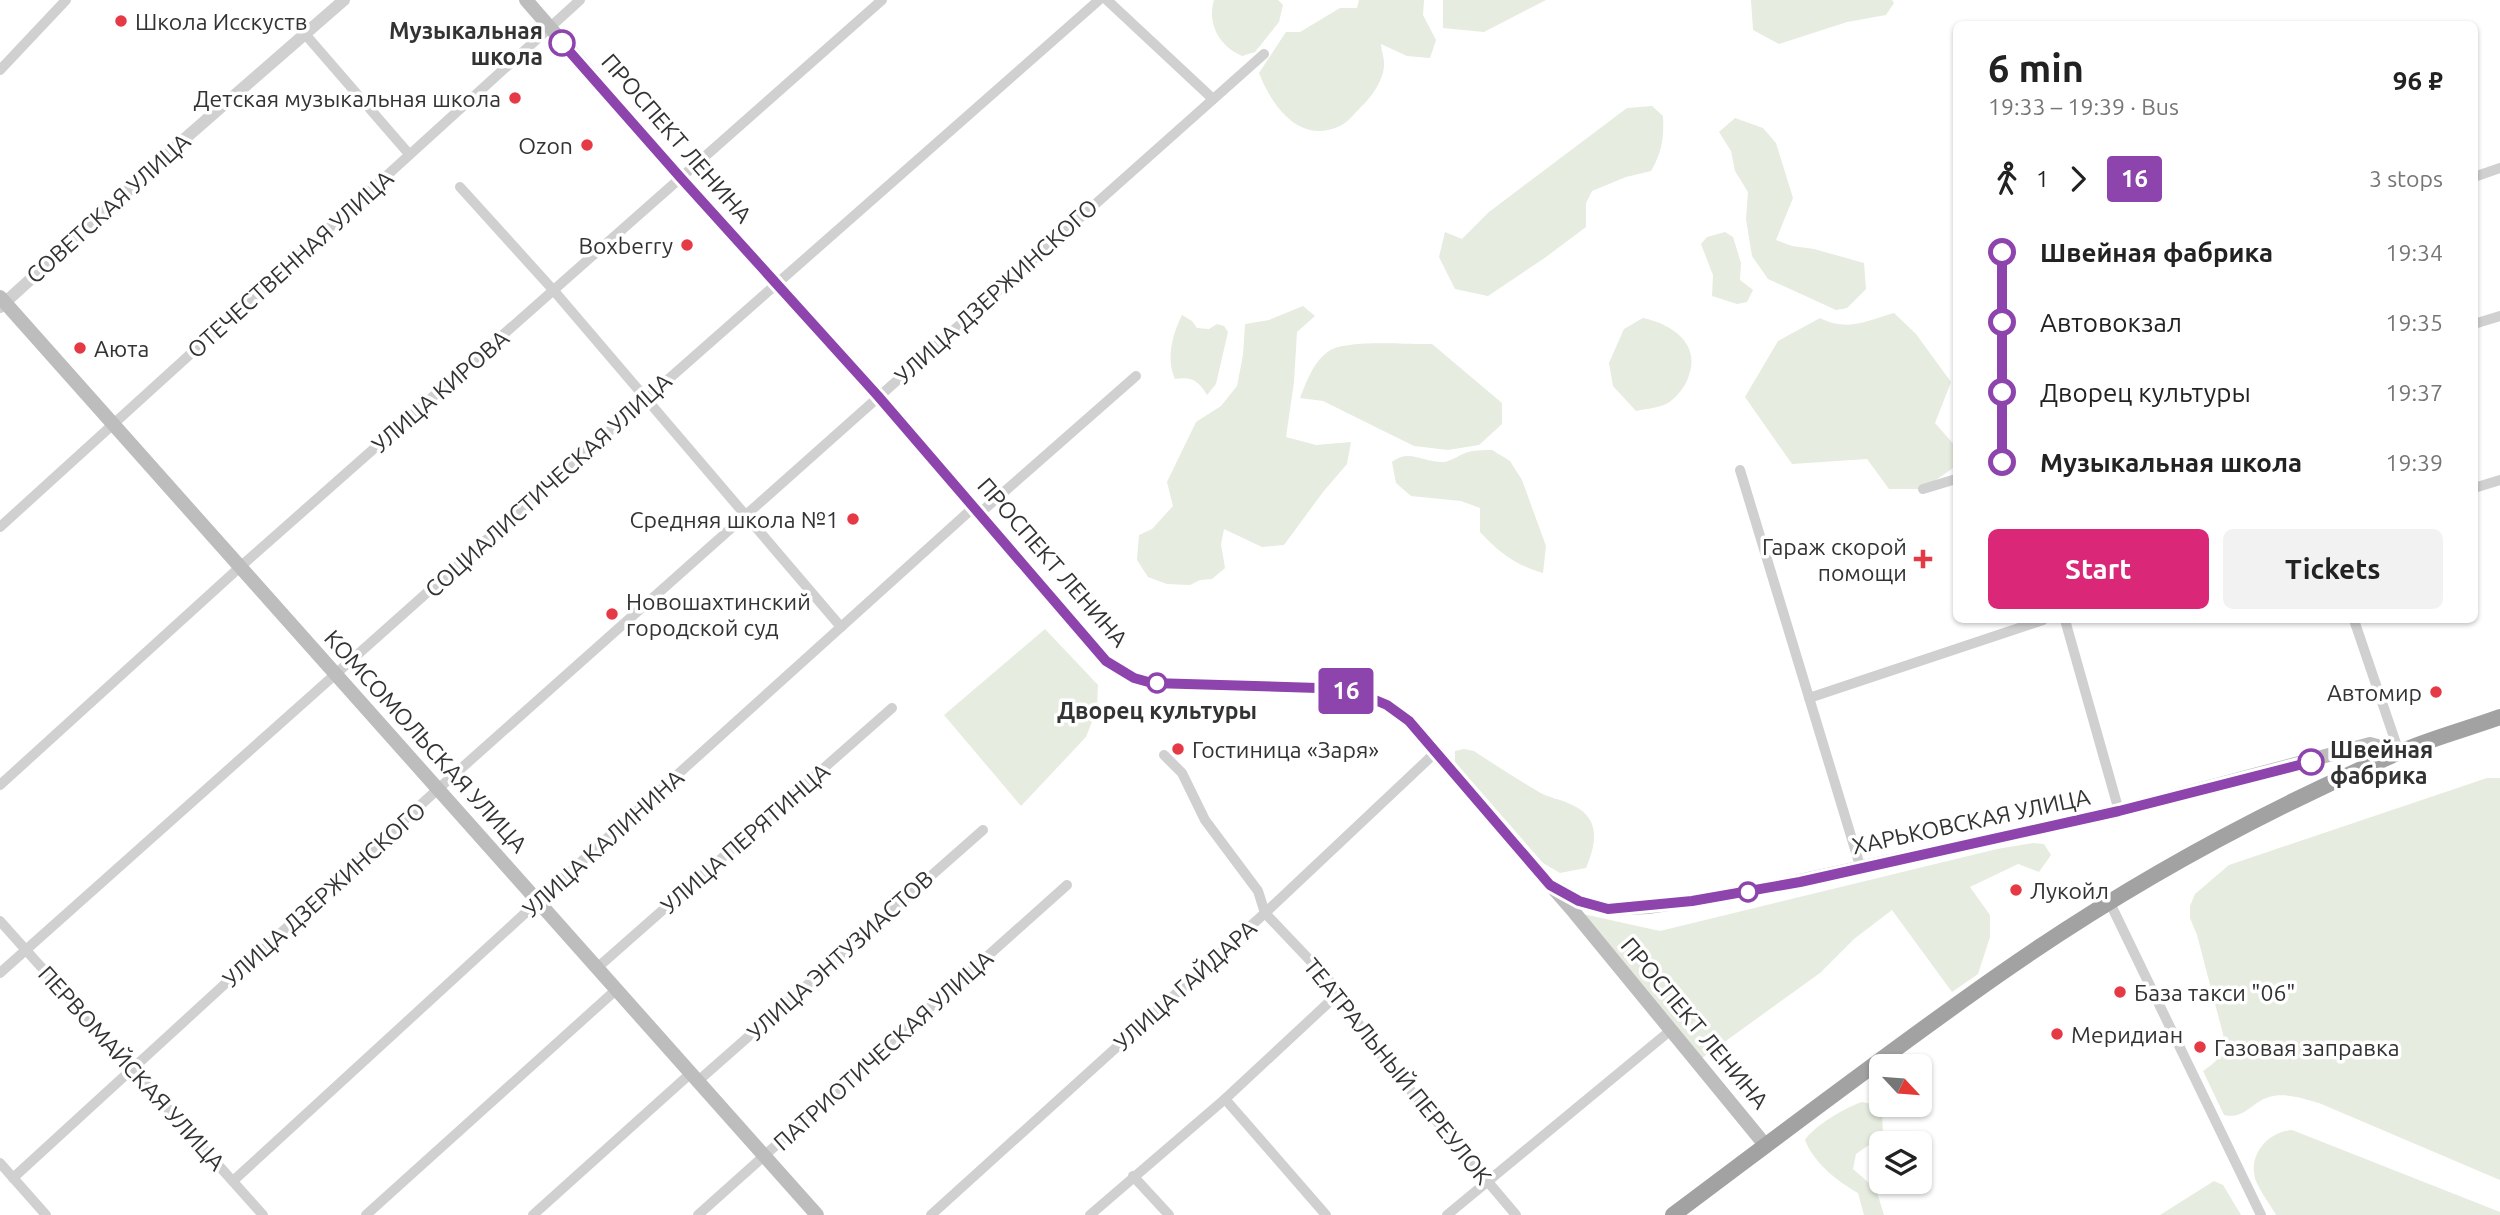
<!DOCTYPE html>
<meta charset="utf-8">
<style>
body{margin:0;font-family:Ubuntu,sans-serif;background:#f2f2f2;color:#222;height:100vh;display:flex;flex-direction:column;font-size:26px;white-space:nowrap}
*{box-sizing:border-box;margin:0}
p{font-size:23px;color:#767676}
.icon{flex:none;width:38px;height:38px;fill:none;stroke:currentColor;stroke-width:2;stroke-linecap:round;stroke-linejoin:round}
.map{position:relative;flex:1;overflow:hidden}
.panel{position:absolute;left:1953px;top:21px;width:525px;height:602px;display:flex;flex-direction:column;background:#fff;border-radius:10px;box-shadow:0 2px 5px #0004}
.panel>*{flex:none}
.badge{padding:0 14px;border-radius:5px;font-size:24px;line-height:46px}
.needle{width:46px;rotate:116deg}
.controls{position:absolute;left:1869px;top:1054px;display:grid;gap:14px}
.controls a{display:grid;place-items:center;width:63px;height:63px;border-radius:10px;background:#fff;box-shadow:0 2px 5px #0004;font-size:35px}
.map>.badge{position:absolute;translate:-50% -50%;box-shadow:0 0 0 4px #fff}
.legs{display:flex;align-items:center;gap:10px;height:77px;padding:0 35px;font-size:23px}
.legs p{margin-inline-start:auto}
.overview{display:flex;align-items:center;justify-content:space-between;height:119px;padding:0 35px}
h1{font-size:38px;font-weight:700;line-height:52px}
.primary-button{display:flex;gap:14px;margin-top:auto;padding:14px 35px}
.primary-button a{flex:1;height:80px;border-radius:10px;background:#db2777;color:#fff;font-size:28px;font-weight:700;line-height:80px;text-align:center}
.primary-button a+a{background:#f2f2f2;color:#222}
ul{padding:0 35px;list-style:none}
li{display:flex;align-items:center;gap:24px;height:70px;font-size:26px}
li i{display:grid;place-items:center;width:10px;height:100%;margin:0 9px;background:currentColor}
li i::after{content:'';width:18px;height:18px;margin:-9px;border:5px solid;border-radius:50%;background:#fff}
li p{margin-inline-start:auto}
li:first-child i{background:linear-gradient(#0000 50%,currentColor 0)}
li:last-child i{background:linear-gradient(currentColor 50%,#0000 0)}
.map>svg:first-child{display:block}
</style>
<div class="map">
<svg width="2500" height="1215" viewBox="0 0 2500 1215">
<rect width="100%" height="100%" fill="#fff"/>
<g fill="#e6ecdf">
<path d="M1214,0H1278L1283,5L1279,22L1255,52L1242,56C1219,46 1207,24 1214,0Z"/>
<path d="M1359,0H1424L1423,15L1436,40L1430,58L1407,56L1381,44C1381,51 1385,59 1384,66C1383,81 1371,98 1360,108C1354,114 1347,123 1340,126C1299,145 1272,106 1259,73L1286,32H1300L1340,8H1357Z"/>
<polygon points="1443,0 1546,0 1484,32 1443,28"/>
<polygon points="1751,0 1892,0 1894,3 1886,15 1847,22 1779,44 1753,30"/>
<path d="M1652,106L1663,116C1664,138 1662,152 1651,171L1626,177L1592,191L1586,203V227L1546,257L1488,296L1455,289L1439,257L1445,232L1462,239L1489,212L1627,108Z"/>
<polygon points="1735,118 1763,128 1776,143 1793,198 1776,240 1792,246 1814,249 1864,263 1866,289 1847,308 1836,310 1768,279 1752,256 1746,219 1748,192 1735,171 1731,151 1719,132"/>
<polygon points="1725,232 1733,237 1741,263 1740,280 1753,290 1747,302 1737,304 1712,296 1713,275 1701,244 1707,237"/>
<polygon points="1303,306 1315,316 1297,332 1294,382 1286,437 1316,445 1351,442 1347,464 1323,492 1284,545 1262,547 1224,529 1221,544 1225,568 1212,579 1200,580 1190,585 1167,584 1148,577 1137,560 1139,535 1152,529 1173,506 1167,482 1196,422 1221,406 1237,386 1243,355 1245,324 1269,320"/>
<path d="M1894,313L1916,334L1951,382L1935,423L1956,447V466L1923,489H1889L1867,459L1792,464L1745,397L1778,341L1820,318C1847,332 1866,321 1894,313Z"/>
<path d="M1182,315L1192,321L1197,328L1209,329L1217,324L1224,326L1228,332L1216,384L1207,395C1199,381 1192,376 1175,379C1166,359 1172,335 1182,315Z"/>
<path d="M1643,318C1672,324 1702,344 1688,378C1685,387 1676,398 1668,403C1659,408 1645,409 1636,411L1613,386L1609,363L1624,329Z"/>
<path d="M1432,344L1502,403V424L1479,445L1448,450L1414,446L1323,401L1300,398C1307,381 1313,362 1329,351C1348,339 1408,345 1432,344Z"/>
<path d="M1492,450L1510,461L1522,480L1546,546L1543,573C1517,566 1498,552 1480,532V508L1461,501L1411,496L1396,483L1392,462C1410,448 1423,463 1444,462C1451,461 1458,456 1465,453C1473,450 1483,450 1492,450Z"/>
<polygon points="1045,629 1098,685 1097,709 1086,737 1021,806 944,715"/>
<path d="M1464,749L1474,751C1495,765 1517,779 1539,792C1549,798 1560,799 1570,804C1601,817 1597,842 1586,868L1560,873L1543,863L1455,762V751Z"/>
<path d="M2487,778H2500V1180L2319,1103C2304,1099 2285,1092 2269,1097C2252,1102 2244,1120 2224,1115L2203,1071C2219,1060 2225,1053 2223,1034L2197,935L2190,918V906L2195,894L2229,865Z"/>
<polygon points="2033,843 2044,844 2051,855 2039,872 2018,864 1970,887 1990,915 1990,937 1978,974 1952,992 1892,910 1854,939 1820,973 1698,1061 1574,912 1660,931 1997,849"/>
<path d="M1862,1102L1872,1104L1882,1110L1883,1135L1856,1154L1853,1169L1876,1189L1884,1215H1864L1858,1193C1837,1181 1814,1163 1805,1140C1814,1126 1846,1107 1862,1102Z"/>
<path d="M2292,1130L2500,1212V1215H2276C2270,1204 2261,1193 2256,1181C2247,1156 2267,1132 2292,1130Z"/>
<polygon points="2214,1181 2223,1185 2241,1215 2160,1215"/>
</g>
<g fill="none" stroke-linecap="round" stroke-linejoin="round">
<g stroke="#d0d0d0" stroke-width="10">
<polyline points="1107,0 1213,99"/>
<polyline points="305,34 409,154"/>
<polyline points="0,70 66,0"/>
<polyline points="2474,177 2500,168"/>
<polyline points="460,187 555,292 841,627"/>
<polyline points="2474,324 2500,316"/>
<polyline points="1740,470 1861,869"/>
<polyline points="2474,488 2500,480"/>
<polyline points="1923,489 1956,479"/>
<polyline points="980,513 1136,376"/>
<polyline points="0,527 580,0"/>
<polyline points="2065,620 2119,811"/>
<polyline points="2354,620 2399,752"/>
<polyline points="1809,698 2043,620"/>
<polyline points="1164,755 1182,773 1205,820 1258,891 1265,913 1340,992 1351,1013 1379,1053 1516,1215"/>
<polyline points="0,785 240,567 882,0"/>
<polyline points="2110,903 2261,1215"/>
<polyline points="0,921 263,1215"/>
<polyline points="597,968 892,708"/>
<polyline points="0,973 521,509 1099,0"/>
<polyline points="698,1081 983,830"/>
<polyline points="1225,1099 1326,1215"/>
<polyline points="0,1163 46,1215"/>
<polyline points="1133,1176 1169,1215"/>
<polyline points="13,1178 438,789 1264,54"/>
<polyline points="233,1181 606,839 974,507"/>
<polyline points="366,1215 617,989"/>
<polyline points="533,1215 691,1073"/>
<polyline points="698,1215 1067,885"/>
<polyline points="931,1215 1265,913 1436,752"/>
<polyline points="1090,1215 1225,1099 1340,992"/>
<polyline points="1447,1215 1671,1030"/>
</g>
<polyline stroke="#d0d0d0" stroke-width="12" points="0,307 189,135 344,0"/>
<g stroke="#bdbdbd" stroke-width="14">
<polyline points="526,0 680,177 878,395 1106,661 1134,678 1152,683 1318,688 1356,692 1387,705 1408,721 1574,912 1766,1146"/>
<polyline points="0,297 817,1215"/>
<polyline points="1561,890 1579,901 1608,909 1648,907 1754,891 2119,811 2370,744 2399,752"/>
</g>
<path stroke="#a2a2a2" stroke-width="16" d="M1673,1215C1780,1135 1887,1053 1997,976C2122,888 2260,812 2400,752C2432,738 2467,729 2500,717"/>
</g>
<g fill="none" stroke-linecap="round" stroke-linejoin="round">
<g stroke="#fff" stroke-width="16">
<polyline id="line-1" points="562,43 680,177 878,396 1106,661 1134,678 1152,683 1318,688 1356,692 1387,705 1409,721 1550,885 1579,901 1608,909 1692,901 1800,882 2119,811 2311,762"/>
</g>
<use href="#line-1" stroke="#8e44ad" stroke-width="10"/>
</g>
<g fill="#e63946" stroke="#fff" stroke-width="2.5">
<circle cx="121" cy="21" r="7"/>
<circle cx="515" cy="98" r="7"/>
<circle cx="587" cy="145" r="7"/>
<circle cx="687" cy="245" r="7"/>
<circle cx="80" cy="348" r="7"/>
<circle cx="853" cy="519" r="7"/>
<path d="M1919.5 548.5h7v7h7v7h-7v7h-7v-7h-7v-7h7z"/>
<circle cx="612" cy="614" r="7"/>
<circle cx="2436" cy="692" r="7"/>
<circle cx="1178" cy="749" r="7"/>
<circle cx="2016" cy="890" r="7"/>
<circle cx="2120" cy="992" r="7"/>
<circle cx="2057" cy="1034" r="7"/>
<circle cx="2200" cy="1047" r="7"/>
</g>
<g fill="#fff" stroke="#8e44ad" stroke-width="3.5">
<circle cx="562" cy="43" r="12"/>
<circle cx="1157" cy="683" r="9"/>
<circle cx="2311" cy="762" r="12"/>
<circle cx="1748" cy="892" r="9"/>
</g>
<g text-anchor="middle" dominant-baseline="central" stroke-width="7" stroke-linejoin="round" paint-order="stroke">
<g font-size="23" fill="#333" stroke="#fff" text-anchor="start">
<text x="135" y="21">Школа Исскуств</text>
<text x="501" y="98" text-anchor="end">Детская музыкальная школа</text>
<text x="573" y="145" text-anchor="end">Ozon</text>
<text x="673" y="245" text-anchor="end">Boxberry</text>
<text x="94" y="348">Аюта</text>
<text x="839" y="519" text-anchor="end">Средняя школа №1</text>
<text x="1907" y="546" text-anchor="end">Гараж скорой<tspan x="1907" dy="26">помощи</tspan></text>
<text x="626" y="601">Новошахтинский<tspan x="626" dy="26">городской суд</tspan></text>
<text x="2422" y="692" text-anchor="end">Автомир</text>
<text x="1192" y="749">Гостиница «Заря»</text>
<text x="2030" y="890">Лукойл</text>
<text x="2134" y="992">База такси "06"</text>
<text x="2071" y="1034">Меридиан</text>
<text x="2214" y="1047">Газовая заправка</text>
</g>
<g font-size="23" font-weight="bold" fill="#333" stroke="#fff" text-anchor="end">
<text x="543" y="30">Музыкальная<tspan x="543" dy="26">школа</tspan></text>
<text x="1157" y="710" text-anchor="middle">Дворец культуры</text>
<text x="2330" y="749" text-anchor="start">Швейная<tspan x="2330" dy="26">фабрика</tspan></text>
</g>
<g font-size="23" fill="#333" stroke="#fff">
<text transform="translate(677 138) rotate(49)">ПРОСПЕКТ ЛЕНИНА</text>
<text transform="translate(108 208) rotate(-42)">СОВЕТСКАЯ УЛИЦА</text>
<text transform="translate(290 264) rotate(-42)">ОТЕЧЕСТВЕННАЯ УЛИЦА</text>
<text transform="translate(996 291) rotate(-42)">УЛИЦА ДЗЕРЖИНСКОГО</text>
<text transform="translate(440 391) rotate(-41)">УЛИЦА КИРОВА</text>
<text transform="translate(548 485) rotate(-42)">СОЦИАЛИСТИЧЕСКАЯ УЛИЦА</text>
<text transform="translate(1053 562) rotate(49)">ПРОСПЕКТ ЛЕНИНА</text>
<text transform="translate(426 741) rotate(48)">КОМСОМОЛЬСКАЯ УЛИЦА</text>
<text transform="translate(1971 821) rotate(-12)">ХАРЬКОВСКАЯ УЛИЦА</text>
<text transform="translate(745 838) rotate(-41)">УЛИЦА ПЕРЯТИНЦА</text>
<text transform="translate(603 843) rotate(-42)">УЛИЦА КАЛИНИНА</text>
<text transform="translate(324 894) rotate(-42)">УЛИЦА ДЗЕРЖИНСКОГО</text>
<text transform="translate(840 955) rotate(-42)">УЛИЦА ЭНТУЗИАСТОВ</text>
<text transform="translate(1185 985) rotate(-42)">УЛИЦА ГАЙДАРА</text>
<text transform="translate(1695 1023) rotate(50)">ПРОСПЕКТ ЛЕНИНА</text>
<text transform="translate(883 1050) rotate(-42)">ПАТРИОТИЧЕСКАЯ УЛИЦА</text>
<text transform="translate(132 1068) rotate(48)">ПЕРВОМАЙСКАЯ УЛИЦА</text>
<text transform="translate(1398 1071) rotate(51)">ТЕАТРАЛЬНЫЙ ПЕРЕУЛОК</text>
</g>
</g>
</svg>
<div class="controls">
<a><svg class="needle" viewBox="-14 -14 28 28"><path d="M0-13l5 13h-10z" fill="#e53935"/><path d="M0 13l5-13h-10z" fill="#767676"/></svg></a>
<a><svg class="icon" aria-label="layers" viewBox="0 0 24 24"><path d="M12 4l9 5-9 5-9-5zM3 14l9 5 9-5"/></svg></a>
</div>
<b class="badge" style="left:1346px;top:691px;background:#8e44ad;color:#fff">16</b>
<section class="panel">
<div class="overview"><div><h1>6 min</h1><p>19:33 – 19:39 · Bus</p></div><b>96 ₽</b></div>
<div class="legs"><svg class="icon" aria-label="walk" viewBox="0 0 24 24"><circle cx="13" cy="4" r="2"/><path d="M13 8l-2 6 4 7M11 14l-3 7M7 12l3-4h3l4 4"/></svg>1<svg class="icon" aria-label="forward" viewBox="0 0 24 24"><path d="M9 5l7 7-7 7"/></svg><b class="badge" style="background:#8e44ad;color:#fff">16</b><p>3 stops</p></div>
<ul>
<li><i style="color:#8e44ad"></i><b>Швейная фабрика</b><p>19:34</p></li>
<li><i style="color:#8e44ad"></i><span>Автовокзал</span><p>19:35</p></li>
<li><i style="color:#8e44ad"></i><span>Дворец культуры</span><p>19:37</p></li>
<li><i style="color:#8e44ad"></i><b>Музыкальная школа</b><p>19:39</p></li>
</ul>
<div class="primary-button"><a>Start</a><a>Tickets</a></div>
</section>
</div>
